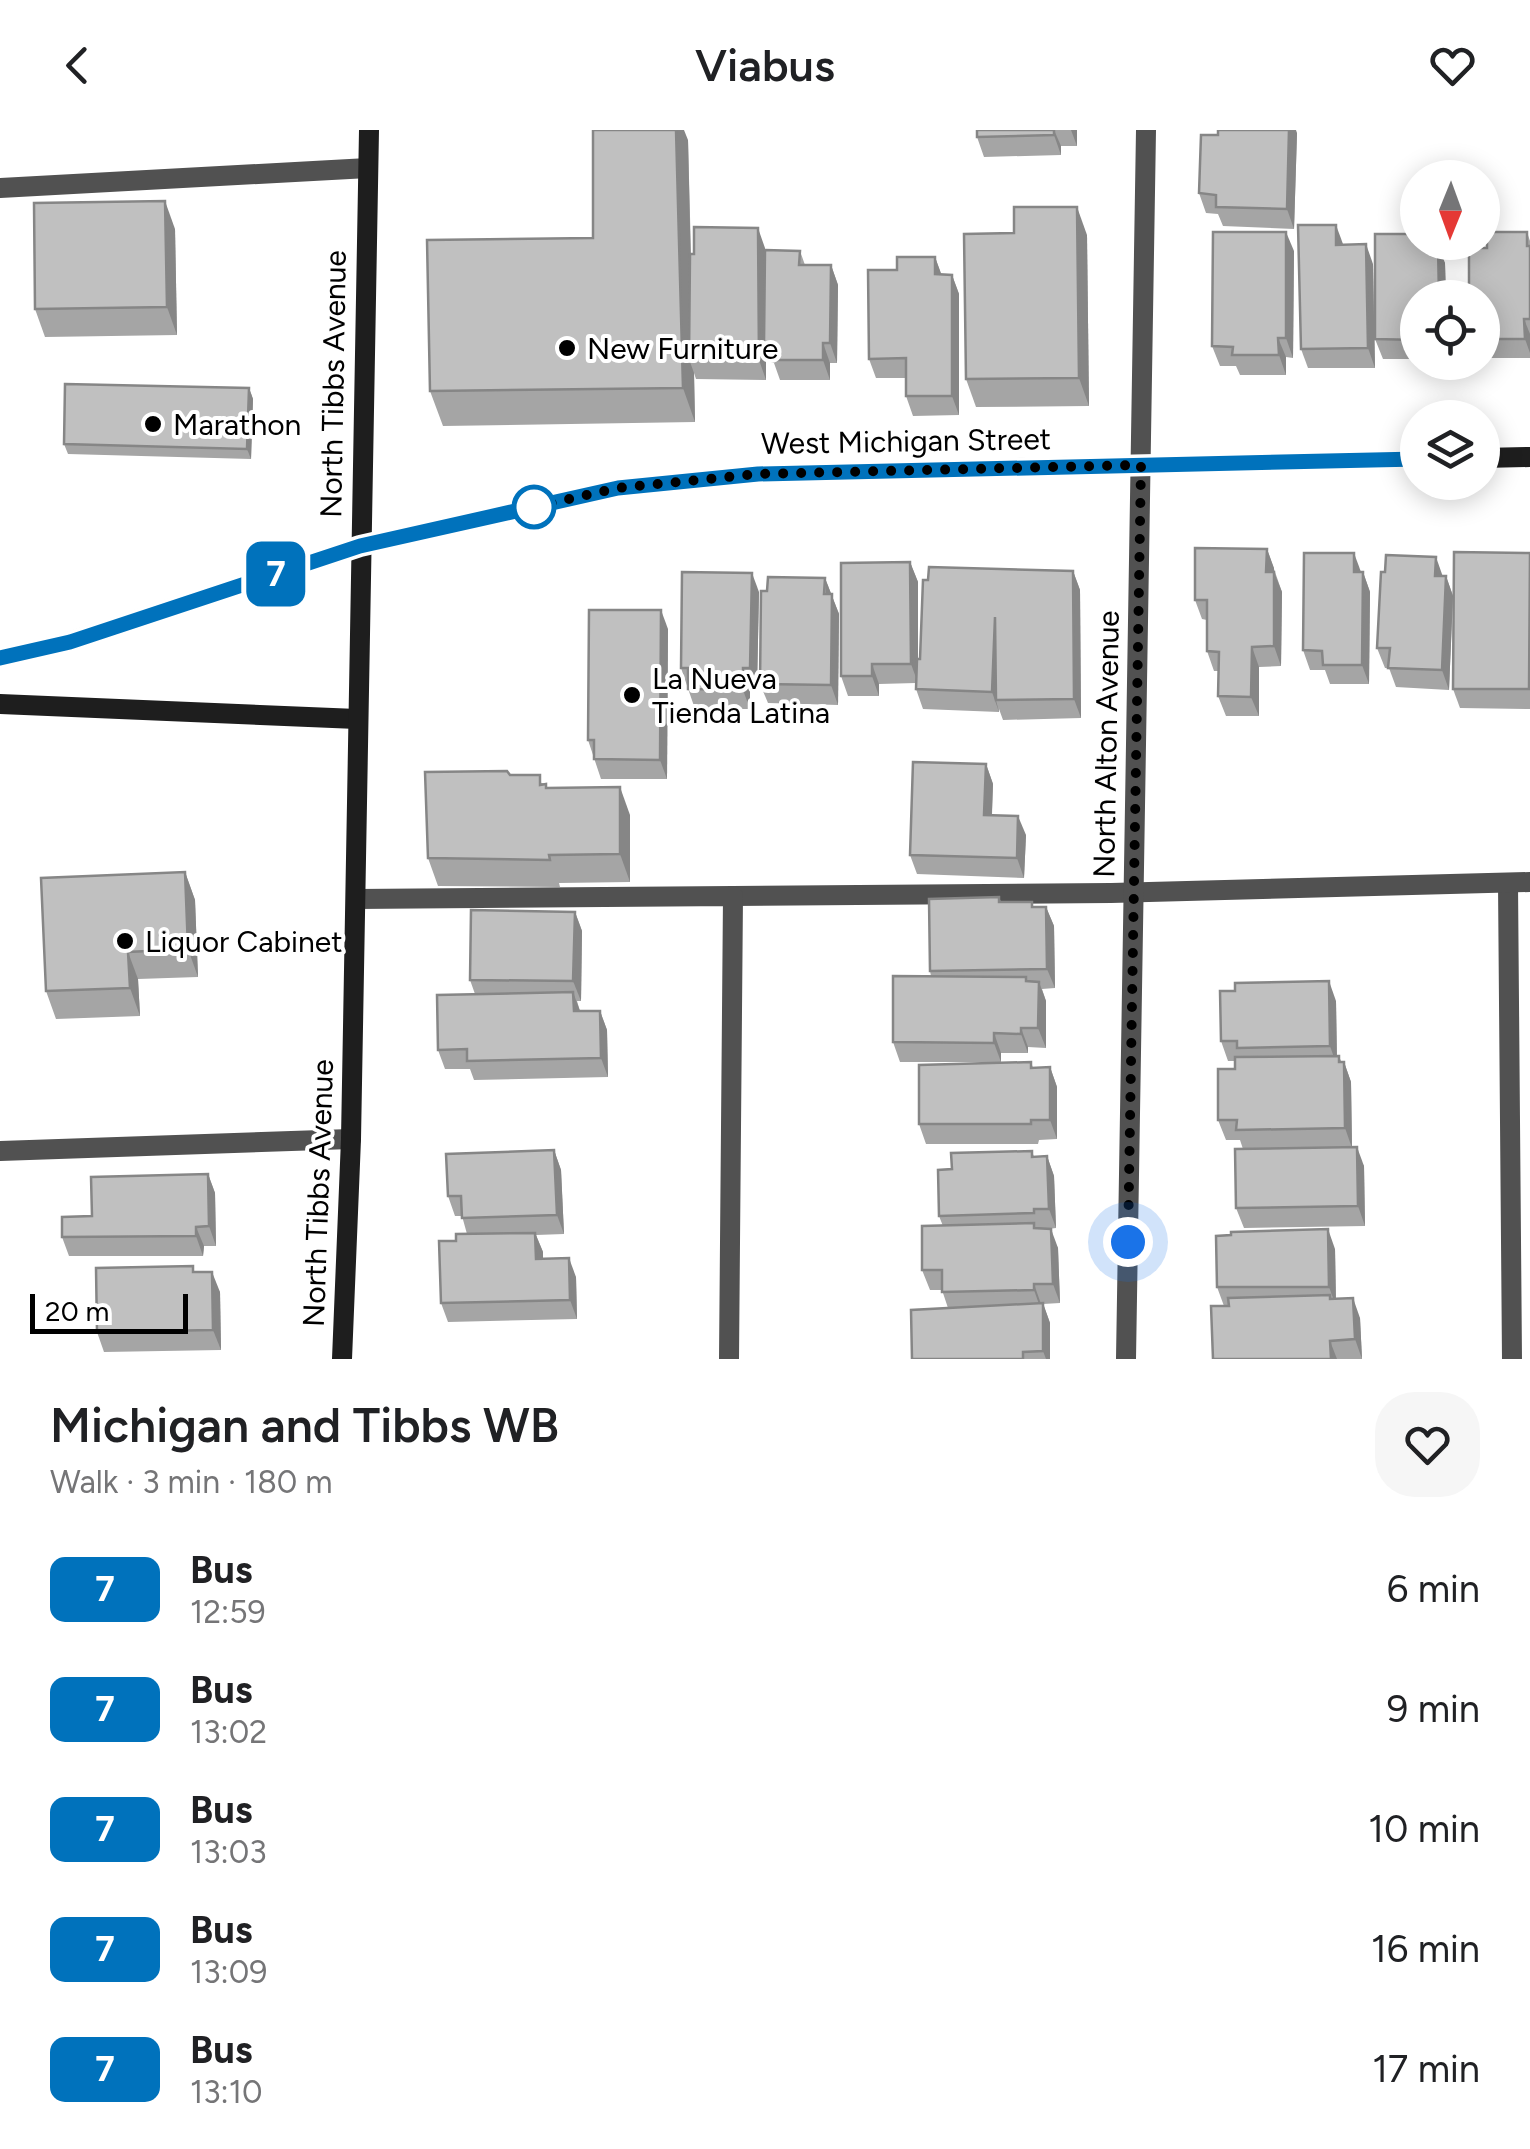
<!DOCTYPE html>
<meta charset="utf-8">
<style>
body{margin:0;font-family:Figtree,sans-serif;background:#f6f6f6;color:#202124;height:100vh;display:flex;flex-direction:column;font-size:38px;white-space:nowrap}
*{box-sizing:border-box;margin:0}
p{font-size:32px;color:#757577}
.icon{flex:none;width:55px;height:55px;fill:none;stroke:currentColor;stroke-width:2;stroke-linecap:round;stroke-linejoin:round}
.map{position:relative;height:1229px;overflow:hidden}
.drawer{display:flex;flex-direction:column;background:#fff;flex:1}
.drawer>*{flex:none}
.badge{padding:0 20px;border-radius:15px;font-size:35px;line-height:65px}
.needle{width:65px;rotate:181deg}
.fabs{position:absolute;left:1400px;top:30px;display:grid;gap:20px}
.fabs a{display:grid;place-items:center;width:100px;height:100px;border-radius:50%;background:#fff;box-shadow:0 5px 25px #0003;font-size:50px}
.scale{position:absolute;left:30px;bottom:25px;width:158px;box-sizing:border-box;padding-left:10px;border:5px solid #000;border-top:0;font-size:28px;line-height:35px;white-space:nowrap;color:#000;-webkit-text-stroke:8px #fff;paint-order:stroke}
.you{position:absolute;width:50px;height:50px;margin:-25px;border:8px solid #fff;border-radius:50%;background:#1a73e8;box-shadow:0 0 0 15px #1a73e833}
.map>.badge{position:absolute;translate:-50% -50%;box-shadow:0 0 0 5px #fff}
.round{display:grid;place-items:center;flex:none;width:105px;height:105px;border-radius:40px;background:#f6f6f6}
.headline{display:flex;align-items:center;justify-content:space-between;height:170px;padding:0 50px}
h1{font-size:48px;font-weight:600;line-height:75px}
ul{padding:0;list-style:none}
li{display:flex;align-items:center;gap:30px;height:120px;padding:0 50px}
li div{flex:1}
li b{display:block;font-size:38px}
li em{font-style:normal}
li .badge{min-width:110px;font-weight:700;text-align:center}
header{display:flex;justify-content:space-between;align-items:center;height:130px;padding:0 50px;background:#fff;font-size:45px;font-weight:600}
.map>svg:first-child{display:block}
</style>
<header><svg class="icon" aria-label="back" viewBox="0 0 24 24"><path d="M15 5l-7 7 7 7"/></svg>Viabus<svg class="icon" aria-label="heart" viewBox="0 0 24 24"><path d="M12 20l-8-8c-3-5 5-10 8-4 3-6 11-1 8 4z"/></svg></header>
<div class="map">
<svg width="1530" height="1229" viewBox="0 0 1530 1229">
<rect width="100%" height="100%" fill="#fff"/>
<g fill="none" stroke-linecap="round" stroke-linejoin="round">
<g stroke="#515151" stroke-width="20">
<polyline points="0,58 368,38"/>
<polyline points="1508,753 1512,1229"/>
<polyline points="733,766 1111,763 1530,752"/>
<polyline points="356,769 733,766 729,1229"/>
<polyline points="0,1021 351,1009"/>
</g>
<polyline stroke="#515151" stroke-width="20" points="1126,1229 1146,0"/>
<g stroke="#1e1e1e" stroke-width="20">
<polyline points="1482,328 1530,327"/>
<polyline points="0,528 69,512 360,416 619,358 757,344 1418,329"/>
<polyline points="0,574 357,589"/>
<polyline points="342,1229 351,1009 369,0"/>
</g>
</g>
<g fill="#a5a5a5">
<polygon points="977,0 1077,0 1077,16 1061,16 1061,25 984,27 977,7"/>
<polygon points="1297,3 1294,99 1223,96 1218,84 1206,83 1199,63"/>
<polygon points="688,10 691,124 765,118 765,120 800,121 805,135 831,135 838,155 837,233 830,233 830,250 780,250 774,233 771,233 766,221 766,250 696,249 694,243 695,292 443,296 430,261 593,108"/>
<polygon points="175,99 177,205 45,207 35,179"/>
<polygon points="1527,102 1530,111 1530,228 1482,228 1482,168 1487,118"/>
<polygon points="1014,103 1087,105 1089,276 976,277 966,249"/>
<polygon points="1418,112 1428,112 1445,133 1446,168 1418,168 1418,229 1383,229 1375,209"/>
<polygon points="1294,121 1293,228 1286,227 1286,245 1240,245 1236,236 1220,236 1212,216"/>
<polygon points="935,127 941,144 952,145 959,164 959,285 913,286 906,266 906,248 876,248 869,229 897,140"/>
<polygon points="1373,134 1375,238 1308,238 1301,219"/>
<polygon points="249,258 253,269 251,329 68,324 64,314"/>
<polygon points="1267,419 1282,462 1281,536 1259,537 1259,586 1226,586 1218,566 1219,541 1214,541 1207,521 1207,490 1202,489 1195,470"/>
<polygon points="1530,423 1530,579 1460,578 1453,559"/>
<polygon points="910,432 918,452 918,529 920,529 1073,441 1080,460 1081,588 1003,590 999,579 999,582 923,579 916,559 916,553 879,554 879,566 848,566 841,546"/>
<polygon points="1361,442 1363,442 1370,462 1369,554 1330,554 1325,540 1310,540 1303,520"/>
<polygon points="1443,446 1446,446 1453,466 1449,560 1396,557 1389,538 1385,538 1377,518"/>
<polygon points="825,448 839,484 838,575 768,573 760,554 767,461"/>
<polygon points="759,462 757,558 750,557 750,579 695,579 681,538"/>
<polygon points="668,499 667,649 601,649 588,610"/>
<polygon points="986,634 993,654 992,685 1026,705 1024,748 917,744 910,725"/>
<polygon points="510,645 546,654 547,658 630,685 630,752 559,753 560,757 438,756 428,728"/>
<polygon points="185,742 195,770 198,847 138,849 140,886 56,889 46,861"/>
<polygon points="999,767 1001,772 1034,777 1046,777 1054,796 1055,858 1042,859 1046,871 1046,918 1028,917 1028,923 1001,923 1001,932 900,932 893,912 931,846 930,841"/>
<polygon points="575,782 582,801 581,871 577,871 580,881 600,881 607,900 608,947 474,950 470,939 445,939 438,920 475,864 470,850"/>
<polygon points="1336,871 1337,926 1341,932 1344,932 1351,952 1352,1017 1364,1036 1365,1096 1244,1098 1236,1078 1243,1019 1240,1010 1226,1010 1218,990 1235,939 1235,931 1228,931 1221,911"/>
<polygon points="1031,932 1033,938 1050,937 1057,957 1057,1009 1039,1010 1038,1014 926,1014 919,994"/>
<polygon points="554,1020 561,1040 564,1104 536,1105 543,1122 543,1129 576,1147 577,1189 448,1192 441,1173 456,1111 467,1104 462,1086 455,1086 448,1066"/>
<polygon points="1032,1021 1034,1027 1047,1026 1054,1046 1056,1098 1048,1099 1058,1118 1060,1173 1043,1174 1050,1193 1050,1229 912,1229 948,1178 942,1160 930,1160 922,1140 943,1096 939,1086 952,1039"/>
<polygon points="208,1044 215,1063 216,1116 204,1116 203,1126 69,1126 62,1107 92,1086"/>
<polygon points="1335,1119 1336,1169 1360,1188 1362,1229 1213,1229 1224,1176 1217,1157"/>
<polygon points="195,1142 220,1162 221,1220 104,1222 97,1202"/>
</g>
<g fill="#868686">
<polygon points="676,0 684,0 688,10 693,229 689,229 694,243 695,292 683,258"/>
<polygon points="1054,0 1061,16 1061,25 1054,5"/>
<polygon points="1071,0 1077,0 1077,16"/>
<polygon points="1289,0 1296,0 1297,3 1294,99 1287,79"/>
<polygon points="165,71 175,99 177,205 167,177"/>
<polygon points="1077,77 1087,105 1089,276 1079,248"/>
<polygon points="1336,95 1343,114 1336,115"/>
<polygon points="758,98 765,118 766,214 764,214 766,221 766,250 759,230"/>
<polygon points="1286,102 1294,121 1293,228 1286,208"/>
<polygon points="1366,114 1373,134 1375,238 1368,218"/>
<polygon points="1438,114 1445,133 1446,168 1439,168"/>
<polygon points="935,127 942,146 935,144"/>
<polygon points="831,135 838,155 837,233 830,213"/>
<polygon points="952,145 959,164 959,285 952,266"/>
<polygon points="1524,189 1530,204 1530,223 1525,209"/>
<polygon points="1278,208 1286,227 1286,245 1279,225"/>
<polygon points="823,213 830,233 830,250 823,230"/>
<polygon points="249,258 253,269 251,329 247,319"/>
<polygon points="1267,419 1274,438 1274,462 1266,442"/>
<polygon points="1354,423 1361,442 1354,442"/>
<polygon points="1436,427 1443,447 1435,446"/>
<polygon points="910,432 918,452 918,553 911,534"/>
<polygon points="1073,441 1080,460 1081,588 1074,569"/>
<polygon points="1274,442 1282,462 1281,536 1274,516"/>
<polygon points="1363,442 1370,462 1369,554 1362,535"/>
<polygon points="752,443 759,462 757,558 750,538"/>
<polygon points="1446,446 1453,466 1449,560 1442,540"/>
<polygon points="825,448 839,484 838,575 831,555"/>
<polygon points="661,480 668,499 667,649 660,630"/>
<polygon points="995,487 996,570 999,582 992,562"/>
<polygon points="1252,517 1259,537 1259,586 1251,567"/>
<polygon points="872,534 879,554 879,566 872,546"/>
<polygon points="743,538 750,557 750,579 743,560"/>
<polygon points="986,634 993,654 991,705 984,685"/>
<polygon points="620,657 630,685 630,752 620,724"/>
<polygon points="1018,686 1026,705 1024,748 1017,728"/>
<polygon points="185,742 195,770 198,847 188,819"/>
<polygon points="1046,777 1054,796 1055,858 1047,839"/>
<polygon points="575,782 582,801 581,871 573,851"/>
<polygon points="128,822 138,849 140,886 130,858"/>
<polygon points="1329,851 1336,871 1337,936 1330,916"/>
<polygon points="1039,852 1046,871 1046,918 1038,898"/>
<polygon points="573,862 580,881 574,881"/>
<polygon points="600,881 607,900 608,947 601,928"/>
<polygon points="1021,898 1028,917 1028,923 1021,904"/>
<polygon points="994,903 1001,923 1001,932 994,913"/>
<polygon points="1339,926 1344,940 1344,932 1351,952 1352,1018 1345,998"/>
<polygon points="1050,937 1057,957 1057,1009 1050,990"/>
<polygon points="1357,1017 1364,1036 1365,1096 1358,1076"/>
<polygon points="554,1020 561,1040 564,1104 557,1085"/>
<polygon points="1047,1026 1054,1046 1056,1098 1049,1079"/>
<polygon points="208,1044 215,1063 216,1116 209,1096"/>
<polygon points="196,1097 204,1116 203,1126 196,1106"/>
<polygon points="1051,1099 1058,1118 1060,1173 1053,1154"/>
<polygon points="1328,1099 1335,1119 1336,1176 1329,1157"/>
<polygon points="535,1103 543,1122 543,1149 536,1129"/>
<polygon points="569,1128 576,1147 577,1189 570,1170"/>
<polygon points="212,1142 220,1162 221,1220 213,1200"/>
<polygon points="1034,1154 1041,1174 1041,1180 1034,1160"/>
<polygon points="1353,1168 1360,1188 1362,1229 1355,1209"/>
<polygon points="1043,1173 1050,1193 1050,1229 1046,1229 1043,1221"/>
<polygon points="1330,1211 1337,1229 1331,1229"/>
</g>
<g fill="#c0c0c0" stroke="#868686" stroke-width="2.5">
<polygon points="593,0 676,0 683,258 430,261 427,110 593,108"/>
<polygon points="977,0 1054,0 1054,5 977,7"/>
<polygon points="1218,0 1289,0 1287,79 1216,77 1216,65 1199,63 1201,5 1218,5"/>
<polygon points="165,71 167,177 35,179 34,73"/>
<polygon points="1014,77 1077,77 1079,248 966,249 964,104 1014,103"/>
<polygon points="1298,95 1336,95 1336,115 1366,114 1368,218 1301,219"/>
<polygon points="694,97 758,98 759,230 689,229 690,124 694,124"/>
<polygon points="1213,102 1286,102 1286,208 1278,208 1279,225 1232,225 1233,217 1212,216"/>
<polygon points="1487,102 1527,102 1527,116 1530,116 1530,189 1524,189 1525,209 1482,209 1482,168 1469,168 1469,118 1487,118"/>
<polygon points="1375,104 1418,104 1418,112 1425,112 1425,114 1438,114 1439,168 1418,168 1418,210 1375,209"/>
<polygon points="765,120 800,121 799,135 831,135 830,213 823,213 823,230 773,230 773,214 764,214"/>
<polygon points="897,127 935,127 935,144 952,145 952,266 906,266 906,228 869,229 868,140 897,140"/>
<polygon points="65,254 249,258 247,319 64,314"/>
<polygon points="1195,418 1267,419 1266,442 1274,442 1274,516 1252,517 1251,567 1218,566 1219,522 1207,521 1207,470 1195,470"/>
<polygon points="1454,422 1530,423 1529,559 1453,559"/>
<polygon points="1304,423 1354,423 1354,442 1363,442 1362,535 1323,535 1322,521 1303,520"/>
<polygon points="1386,425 1436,427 1435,446 1446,446 1442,540 1388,538 1390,518 1377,518 1381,442 1385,442"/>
<polygon points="910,432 911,534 872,534 872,546 841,546 841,433"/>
<polygon points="929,437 1073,441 1074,569 996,570 995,487 992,562 916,559 917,529 920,529 923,450 928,450"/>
<polygon points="682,442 752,443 750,538 743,538 743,560 688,559 688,538 681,538"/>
<polygon points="768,447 825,448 824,464 832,464 831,555 760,554 761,461 767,461"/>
<polygon points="589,480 661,480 660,630 594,629 594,610 588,610"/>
<polygon points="913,632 986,634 984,685 1018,686 1017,728 910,725"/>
<polygon points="507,641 510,645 540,645 540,655 546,654 546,658 620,657 620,724 549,725 550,730 428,728 425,642"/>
<polygon points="185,742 188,819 128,822 130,858 46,861 41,748"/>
<polygon points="999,767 999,772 1032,772 1032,777 1046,777 1047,839 930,841 929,769"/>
<polygon points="471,780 575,782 573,851 470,850"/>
<polygon points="893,846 1026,847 1026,851 1039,852 1038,898 1021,898 1021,904 994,903 994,913 893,912"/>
<polygon points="1329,851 1330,916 1237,918 1237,911 1221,911 1220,861 1235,861 1235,853"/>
<polygon points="573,862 574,881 600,881 601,928 467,931 467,919 438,920 437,865"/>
<polygon points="1339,926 1339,932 1344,932 1345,998 1236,1000 1237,990 1218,990 1218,939 1235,939 1235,927"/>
<polygon points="1031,932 1031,938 1050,937 1050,990 1031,990 1031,994 919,994 919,935"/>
<polygon points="1357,1017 1358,1076 1236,1078 1235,1019"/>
<polygon points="554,1020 557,1085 462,1088 461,1066 448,1066 446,1024"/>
<polygon points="1032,1021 1032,1027 1047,1026 1049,1079 1034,1079 1034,1083 939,1086 938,1040 952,1039 951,1023"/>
<polygon points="208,1044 209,1096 196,1097 196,1106 62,1107 62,1087 92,1086 91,1047"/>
<polygon points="1034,1093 1034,1098 1051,1099 1053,1154 1034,1154 1034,1160 942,1162 942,1140 922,1140 922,1096"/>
<polygon points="1328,1099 1329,1157 1217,1157 1216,1106 1231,1105 1231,1102"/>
<polygon points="535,1103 536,1129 569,1128 570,1170 441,1173 439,1111 456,1111 456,1104"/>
<polygon points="193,1136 193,1142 212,1142 213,1200 97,1202 96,1138"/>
<polygon points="1330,1165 1330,1169 1353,1168 1355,1209 1330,1211 1331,1229 1213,1229 1211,1176 1229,1176 1228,1168"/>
<polygon points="1043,1173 1043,1221 1023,1222 1023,1229 912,1229 911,1180"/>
</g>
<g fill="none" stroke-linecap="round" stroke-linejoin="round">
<g stroke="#fff" stroke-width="22">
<polyline id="line" points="0,528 70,512 360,416 618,358 758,344 1418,329"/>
</g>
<use href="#line" stroke="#0072bc" stroke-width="15"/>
<polyline stroke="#000" stroke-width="10" stroke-dasharray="0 18" points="534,377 618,358 758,344 1141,335 1128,1112"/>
</g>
<g fill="#000" stroke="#fff" stroke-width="4">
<circle cx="567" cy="218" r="10"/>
<circle cx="153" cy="294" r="10"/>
<circle cx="632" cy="565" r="10"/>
<circle cx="125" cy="811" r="10"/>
</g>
<circle fill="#fff" stroke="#0072bc" stroke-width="5" cx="534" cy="377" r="20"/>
<g text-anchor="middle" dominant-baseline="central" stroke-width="8" stroke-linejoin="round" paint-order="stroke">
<g font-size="30" fill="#000" stroke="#fff" text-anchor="start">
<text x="587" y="218">New Furniture</text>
<text x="173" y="294">Marathon</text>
<text x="652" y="548">La Nueva<tspan x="652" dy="34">Tienda Latina</tspan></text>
<text x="145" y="811">Liquor Cabinet</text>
</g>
<g font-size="30" fill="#000" stroke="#fff">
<text transform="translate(333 254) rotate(-89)">North Tibbs Avenue</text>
<text transform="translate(906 311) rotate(-1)">West Michigan Street</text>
<text transform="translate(1106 614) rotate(-89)">North Alton Avenue</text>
<text transform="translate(318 1063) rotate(-88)">North Tibbs Avenue</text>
</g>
</g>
</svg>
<div class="fabs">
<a><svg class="needle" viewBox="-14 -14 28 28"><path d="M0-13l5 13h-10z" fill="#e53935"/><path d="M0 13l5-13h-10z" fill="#757577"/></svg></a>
<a><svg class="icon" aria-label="locate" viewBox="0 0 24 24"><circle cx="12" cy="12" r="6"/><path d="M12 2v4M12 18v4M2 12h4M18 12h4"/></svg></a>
<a><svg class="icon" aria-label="layers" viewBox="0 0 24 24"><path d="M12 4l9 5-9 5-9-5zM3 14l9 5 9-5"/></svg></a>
</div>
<div class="scale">20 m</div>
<div class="you" style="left:1128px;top:1112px"></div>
<b class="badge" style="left:276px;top:444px;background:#0072bc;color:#fff">7</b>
</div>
<section class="drawer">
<div class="headline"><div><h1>Michigan and Tibbs WB</h1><p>Walk · 3 min · 180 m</p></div><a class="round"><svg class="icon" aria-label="heart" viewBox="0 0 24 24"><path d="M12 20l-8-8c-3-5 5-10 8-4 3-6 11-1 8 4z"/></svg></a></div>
<ul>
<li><span class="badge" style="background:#0072bc;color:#fff">7</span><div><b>Bus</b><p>12:59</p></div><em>6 min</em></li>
<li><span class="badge" style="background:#0072bc;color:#fff">7</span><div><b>Bus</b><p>13:02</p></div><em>9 min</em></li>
<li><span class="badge" style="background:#0072bc;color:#fff">7</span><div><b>Bus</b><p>13:03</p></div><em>10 min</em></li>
<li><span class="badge" style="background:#0072bc;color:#fff">7</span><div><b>Bus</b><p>13:09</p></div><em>16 min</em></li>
<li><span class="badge" style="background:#0072bc;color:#fff">7</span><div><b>Bus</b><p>13:10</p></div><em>17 min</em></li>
</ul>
</section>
